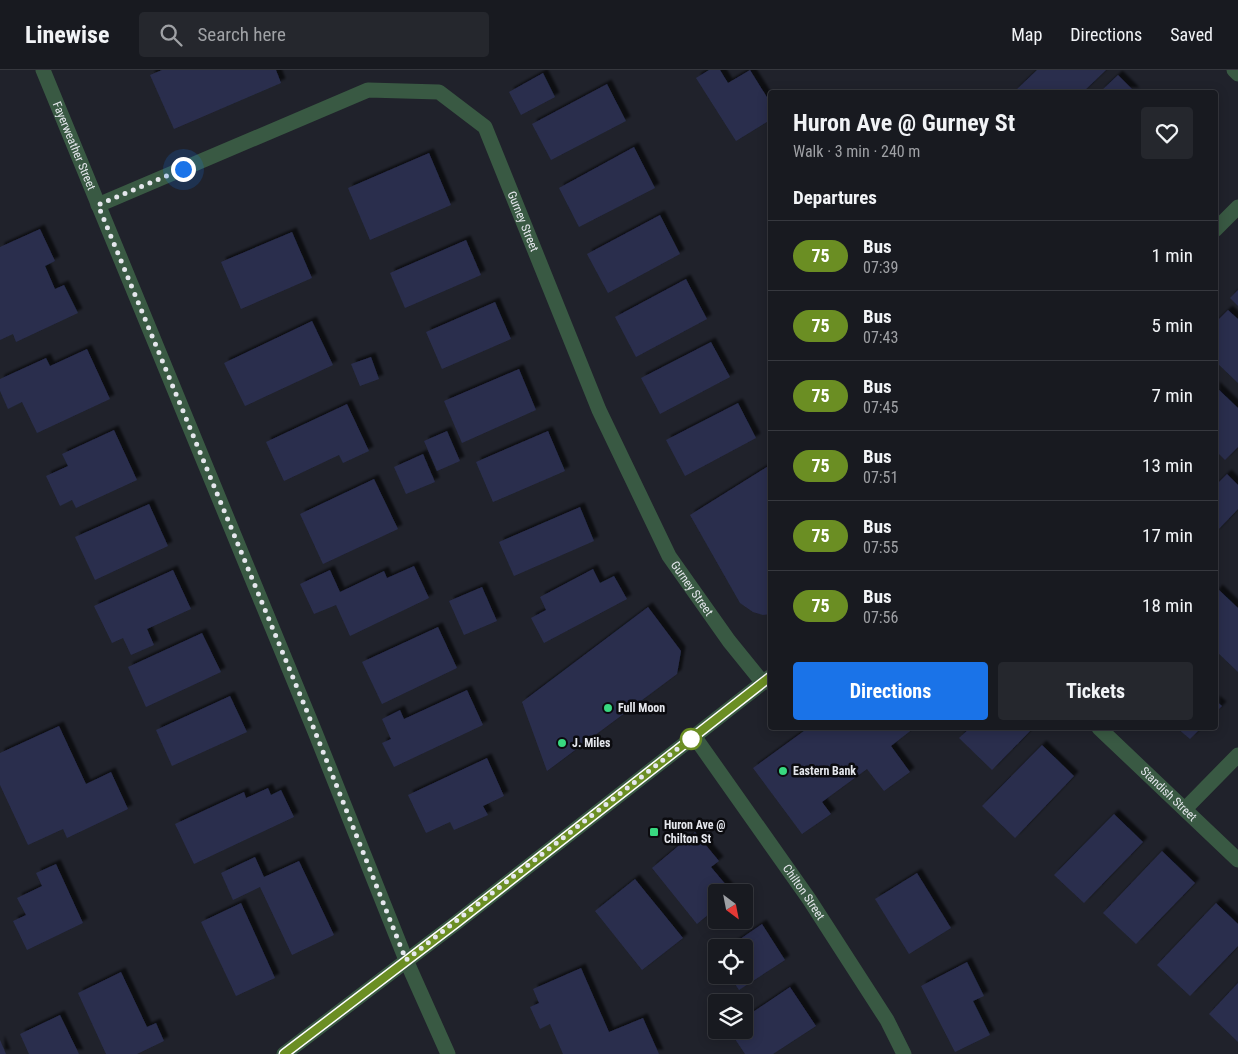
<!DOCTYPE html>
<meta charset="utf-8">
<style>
body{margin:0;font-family:"Roboto Condensed",sans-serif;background:#25272d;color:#f1f3f6;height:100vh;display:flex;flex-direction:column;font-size:19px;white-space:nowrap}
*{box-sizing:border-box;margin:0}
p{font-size:16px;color:#9fa1a5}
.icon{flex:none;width:28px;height:28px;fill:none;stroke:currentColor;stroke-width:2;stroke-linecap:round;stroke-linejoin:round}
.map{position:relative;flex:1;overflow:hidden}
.details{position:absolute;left:768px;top:20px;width:450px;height:640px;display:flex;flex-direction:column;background:#181a20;border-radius:5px;box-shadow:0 2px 12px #0003,0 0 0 1px #36383e}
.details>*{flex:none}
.badge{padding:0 10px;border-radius:16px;font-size:18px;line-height:32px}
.needle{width:32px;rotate:148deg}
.controls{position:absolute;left:708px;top:814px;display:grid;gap:10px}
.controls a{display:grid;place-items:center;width:45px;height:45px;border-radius:5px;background:#181a20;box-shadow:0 2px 12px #0003,0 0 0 1px #36383e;font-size:25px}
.you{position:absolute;width:25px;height:25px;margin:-12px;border:4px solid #fff;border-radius:50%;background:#1a73e8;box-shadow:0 0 0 8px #1a73e833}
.map>.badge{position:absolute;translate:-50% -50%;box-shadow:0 0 0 2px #fff}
h2{padding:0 25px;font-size:19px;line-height:45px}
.round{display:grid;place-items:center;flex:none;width:52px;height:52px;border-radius:5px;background:#25272d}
.head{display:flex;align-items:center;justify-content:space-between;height:85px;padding:0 25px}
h1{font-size:24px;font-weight:700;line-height:38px}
.button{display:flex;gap:10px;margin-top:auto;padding:10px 25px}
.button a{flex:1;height:58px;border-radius:5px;background:#1a73e8;color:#fff;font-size:20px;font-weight:700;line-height:58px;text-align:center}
.button a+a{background:#25272d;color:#f1f3f6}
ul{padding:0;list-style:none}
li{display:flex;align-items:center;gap:15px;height:70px;padding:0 25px;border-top:1px solid #36383e}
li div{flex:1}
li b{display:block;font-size:19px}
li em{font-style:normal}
li .badge{min-width:55px;font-weight:700;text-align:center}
header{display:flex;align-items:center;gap:30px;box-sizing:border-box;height:70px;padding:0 25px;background:#181a20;border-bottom:1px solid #36383e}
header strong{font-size:24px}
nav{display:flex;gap:28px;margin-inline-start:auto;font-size:18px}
.search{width:350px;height:45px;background:#25272d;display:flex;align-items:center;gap:12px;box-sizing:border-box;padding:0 18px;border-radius:5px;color:#9fa1a5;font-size:19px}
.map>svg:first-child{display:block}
</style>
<header>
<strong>Linewise</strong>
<div class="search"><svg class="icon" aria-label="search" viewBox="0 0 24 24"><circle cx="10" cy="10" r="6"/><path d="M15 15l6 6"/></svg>Search here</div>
<nav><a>Map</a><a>Directions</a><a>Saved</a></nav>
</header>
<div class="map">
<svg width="1238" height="984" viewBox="0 0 1238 984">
<defs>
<filter id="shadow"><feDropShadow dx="4.5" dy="-4.5" stdDeviation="1" flood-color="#0009"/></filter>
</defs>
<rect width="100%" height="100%" fill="#20222b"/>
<g fill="#2a2e4e" filter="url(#shadow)">
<polygon points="162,0 276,0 281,13 174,59 150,5"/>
<polygon points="709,0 720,0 728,13 750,0 770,32 770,50 736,71 696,8"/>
<polygon points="1037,0 1106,0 1083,22 1014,22"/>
<polygon points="543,3 555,27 521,45 509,22"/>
<polygon points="1118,5 1135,22 1100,22"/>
<polygon points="607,14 626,51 551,90 532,54"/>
<polygon points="634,77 655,118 579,157 559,118"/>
<polygon points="429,83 451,135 370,170 348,118"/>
<polygon points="660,145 680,184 608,223 587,184"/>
<polygon points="40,159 55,191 45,196 55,219 64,215 78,243 16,272 13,264 0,270 0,177"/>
<polygon points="292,162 312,208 241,239 221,192"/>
<polygon points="466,170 481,205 405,238 390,203"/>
<polygon points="686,209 707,249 636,287 615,247"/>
<polygon points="1238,220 1238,236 1230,228"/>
<polygon points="495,232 511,269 442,299 426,262"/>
<polygon points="1228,240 1238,249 1238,313 1215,291 1215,253"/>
<polygon points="312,251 333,295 245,336 224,293"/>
<polygon points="711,272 730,307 660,344 641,308"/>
<polygon points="87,279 110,329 37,363 22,332 8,339 0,321 0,309 46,288 50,296"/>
<polygon points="371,287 379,309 360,316 351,294"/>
<polygon points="519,299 536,340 462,373 444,331"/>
<polygon points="1215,316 1238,338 1238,377 1225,390 1215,380"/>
<polygon points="738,333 756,368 685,406 666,370"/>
<polygon points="347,334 369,381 343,393 339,385 284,411 266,372"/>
<polygon points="114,360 137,410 76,438 72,430 60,436 46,406 68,396 62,384"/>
<polygon points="447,361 460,391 437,401 424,371"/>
<polygon points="548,361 565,401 493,432 476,392"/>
<polygon points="423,384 435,412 406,424 394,397"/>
<polygon points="770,395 770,544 763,545 753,542 740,533 690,445"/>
<polygon points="1227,404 1238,415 1238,439 1215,463 1215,416"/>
<polygon points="374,409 398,459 323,494 300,444"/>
<polygon points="149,434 168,476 95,510 75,467"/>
<polygon points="580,437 594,471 514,506 499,472"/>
<polygon points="414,496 429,528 350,566 336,535 314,544 300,514 330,500 340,522 384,501 387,508"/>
<polygon points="593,499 600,513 614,506 627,529 544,573 531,548 546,540 540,527"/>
<polygon points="173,500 191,539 147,559 154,575 131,585 123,568 112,573 94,536"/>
<polygon points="482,517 497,551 464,565 449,531"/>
<polygon points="1218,519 1238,538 1238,602 1215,580 1215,523"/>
<polygon points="648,537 681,581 677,604 547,701 522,632"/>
<polygon points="438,557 457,598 382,634 362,592"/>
<polygon points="202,563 221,602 146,637 128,597"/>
<polygon points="467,620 483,655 394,697 382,673 391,669 382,649 400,640 404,649"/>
<polygon points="230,626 247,662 172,696 156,660"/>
<polygon points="1215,630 1222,636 1215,643"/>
<polygon points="59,656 86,714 111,702 128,739 67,768 63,759 28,775 0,715 0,683"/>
<polygon points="808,658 914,658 891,676 910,702 884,721 867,699 822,732 831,744 802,764 753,698"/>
<polygon points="970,658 1033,658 992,700 959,668"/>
<polygon points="1177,658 1201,658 1190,669"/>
<polygon points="1042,675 1074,706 1015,768 982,736"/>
<polygon points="487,688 504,726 483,736 488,745 454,760 450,752 426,763 408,725"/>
<polygon points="268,718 271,725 281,720 294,747 194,794 175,754 244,722 246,728"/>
<polygon points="1114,744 1143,772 1084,833 1054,805"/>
<polygon points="695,762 719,791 711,797 732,822 716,822 716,838 697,854 652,798"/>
<polygon points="1162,781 1195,813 1136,874 1103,843"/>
<polygon points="255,787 264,807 299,791 334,865 292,885 260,817 233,830 221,803"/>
<polygon points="56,794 83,853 27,880 13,851 26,845 17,828 42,816 36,803"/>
<polygon points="917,803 951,858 909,884 875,829"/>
<polygon points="635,809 683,868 642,900 595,841"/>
<polygon points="241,833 275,908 236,926 201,852"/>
<polygon points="1216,833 1238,854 1238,876 1190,926 1157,895"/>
<polygon points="762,854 785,890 739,920 729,905 744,905 744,878 727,878"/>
<polygon points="967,892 984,926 973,931 990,965 955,982 921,916"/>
<polygon points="581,898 609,962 643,948 659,984 563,984 550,954 540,959 530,937 539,933 533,919"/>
<polygon points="121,902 147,957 156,953 164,971 137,984 106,984 78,923"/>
<polygon points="1238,913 1238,972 1209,944"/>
<polygon points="790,917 816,956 773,984 745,984 729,960 744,960 744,948"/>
<polygon points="60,945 79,984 29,984 20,964"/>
<polygon points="0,970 6,984 0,984"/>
</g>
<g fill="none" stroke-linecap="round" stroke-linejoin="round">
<g stroke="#395943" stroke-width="15">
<polyline points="1234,0 1238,4"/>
<path id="s1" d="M98,135L368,20L439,22L485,57L599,340L669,486L729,571L763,613"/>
<path id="s2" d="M1099,658L1238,790"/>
<path id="s3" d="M694,666L809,829L887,950L904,984"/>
<polyline points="1185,739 1238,685"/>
</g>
<g stroke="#395943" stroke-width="15">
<path id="s4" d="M43,0L315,662L406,890L448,984"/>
<polyline points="1215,160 1238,137"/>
<polyline points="284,984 456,853 770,607"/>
</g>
</g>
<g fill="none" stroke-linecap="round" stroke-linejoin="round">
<g stroke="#fff" stroke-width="11">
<polyline id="line" points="284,984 456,853 770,607"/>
</g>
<use href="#line" stroke="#6b8e23" stroke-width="8"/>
<polyline stroke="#e5e7ed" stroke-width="5" stroke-dasharray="0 9" points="183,99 98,135 308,644 406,890 694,666 691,669"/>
</g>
<g fill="#38d880" stroke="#0b0b0f" stroke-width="2">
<circle cx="608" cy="638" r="5"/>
<circle cx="562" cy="673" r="5"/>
<circle cx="783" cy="701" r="5"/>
<rect x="649" y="757" width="10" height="10" rx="2.5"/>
</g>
<circle fill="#fff" stroke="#6b8e23" stroke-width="2.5" cx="691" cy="669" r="10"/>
<g text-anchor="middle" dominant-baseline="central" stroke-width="5" stroke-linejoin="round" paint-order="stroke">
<g font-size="12" fill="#e5e7ed" stroke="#0b0b0f">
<text stroke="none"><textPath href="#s4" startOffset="82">Fayerweather Street</textPath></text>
<text stroke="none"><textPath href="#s1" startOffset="524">Gurney Street</textPath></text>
<text stroke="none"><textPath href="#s1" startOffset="929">Gurney Street</textPath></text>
<text stroke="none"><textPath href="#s2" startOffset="96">Standish Street</textPath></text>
<text stroke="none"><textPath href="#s3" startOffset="191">Chilton Street</textPath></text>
</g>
<g font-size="12" font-weight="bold" fill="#e5e7ed" stroke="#0b0b0f" text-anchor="start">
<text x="618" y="638">Full Moon</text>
<text x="572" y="673">J. Miles</text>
<text x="793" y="701">Eastern Bank</text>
<text x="664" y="755">Huron Ave @<tspan x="664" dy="14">Chilton St</tspan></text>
</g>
</g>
</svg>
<div class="controls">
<a><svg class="needle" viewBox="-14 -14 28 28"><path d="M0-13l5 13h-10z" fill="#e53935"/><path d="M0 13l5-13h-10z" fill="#9fa1a5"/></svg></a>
<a><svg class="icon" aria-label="locate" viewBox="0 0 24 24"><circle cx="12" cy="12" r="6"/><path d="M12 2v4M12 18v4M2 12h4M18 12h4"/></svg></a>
<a><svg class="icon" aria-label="layers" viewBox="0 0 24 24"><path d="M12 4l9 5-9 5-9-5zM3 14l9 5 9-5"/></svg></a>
</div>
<div class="you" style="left:183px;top:99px"></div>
<section class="details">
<div class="head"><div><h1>Huron Ave @ Gurney St</h1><p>Walk · 3 min · 240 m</p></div><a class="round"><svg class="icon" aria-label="heart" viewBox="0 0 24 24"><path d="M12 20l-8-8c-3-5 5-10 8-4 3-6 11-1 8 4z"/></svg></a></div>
<h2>Departures</h2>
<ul>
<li><span class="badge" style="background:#6b8e23;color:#fff">75</span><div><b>Bus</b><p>07:39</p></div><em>1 min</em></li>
<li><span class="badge" style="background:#6b8e23;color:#fff">75</span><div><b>Bus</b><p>07:43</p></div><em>5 min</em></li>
<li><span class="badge" style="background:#6b8e23;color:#fff">75</span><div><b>Bus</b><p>07:45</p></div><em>7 min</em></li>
<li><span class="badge" style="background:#6b8e23;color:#fff">75</span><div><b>Bus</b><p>07:51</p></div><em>13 min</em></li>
<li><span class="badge" style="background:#6b8e23;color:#fff">75</span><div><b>Bus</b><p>07:55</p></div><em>17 min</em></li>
<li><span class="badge" style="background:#6b8e23;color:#fff">75</span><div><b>Bus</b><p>07:56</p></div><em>18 min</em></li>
</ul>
<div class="button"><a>Directions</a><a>Tickets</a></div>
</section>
</div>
